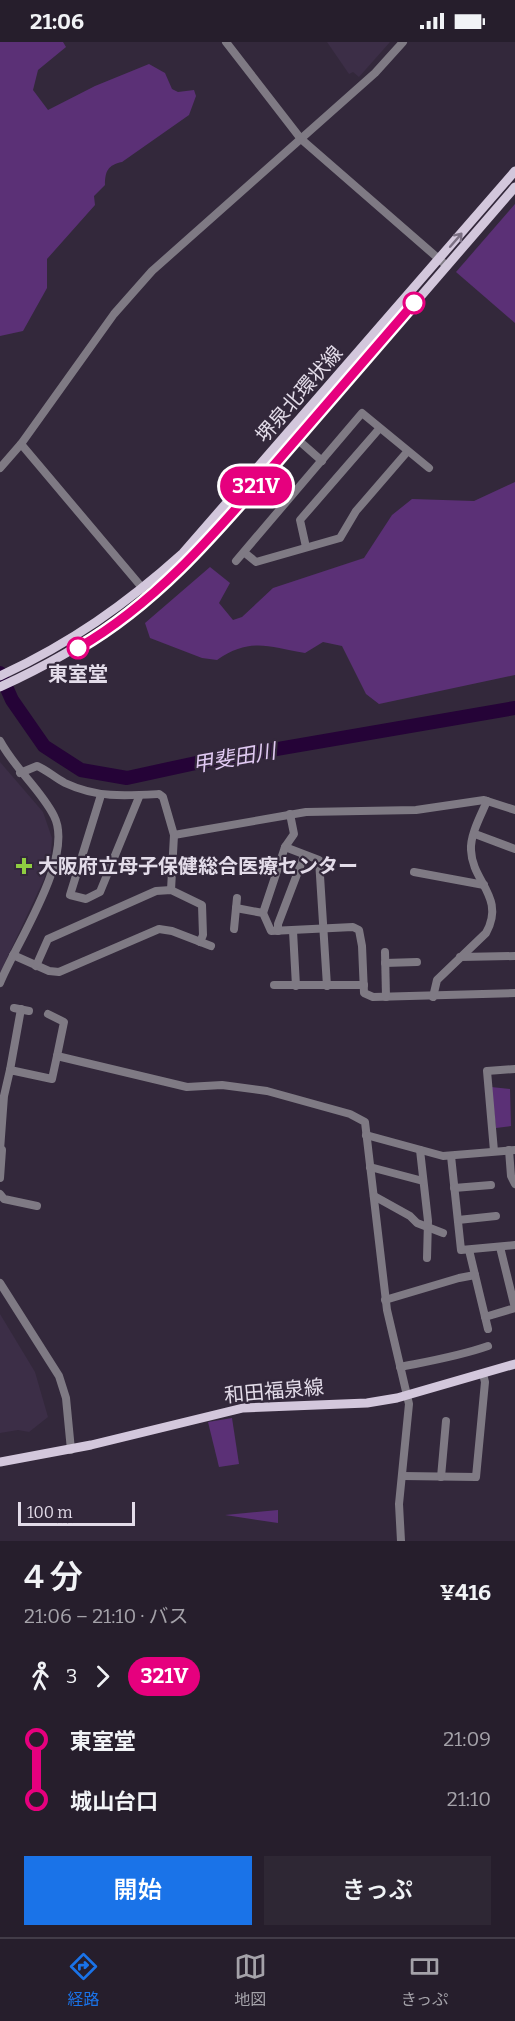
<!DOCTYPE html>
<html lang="ja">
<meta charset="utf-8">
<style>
body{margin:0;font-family:Bitter,"Noto Sans JP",serif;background:#2e2734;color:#f1f3f6;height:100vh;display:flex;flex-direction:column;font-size:22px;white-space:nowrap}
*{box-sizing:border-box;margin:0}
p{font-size:20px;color:#a4a2a9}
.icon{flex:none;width:33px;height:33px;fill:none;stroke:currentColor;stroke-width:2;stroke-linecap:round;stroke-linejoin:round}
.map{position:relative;height:1499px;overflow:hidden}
.sheet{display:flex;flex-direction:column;background:#261e2c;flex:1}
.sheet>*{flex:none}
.badge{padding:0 12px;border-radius:20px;font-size:21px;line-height:39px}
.scale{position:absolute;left:18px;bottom:15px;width:117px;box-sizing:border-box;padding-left:6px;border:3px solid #e3dce9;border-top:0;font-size:16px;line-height:21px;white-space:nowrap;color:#e3dce9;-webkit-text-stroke:4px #33283b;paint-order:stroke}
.map>.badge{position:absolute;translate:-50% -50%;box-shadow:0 0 0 3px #fff}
.legs{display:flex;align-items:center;gap:9px;height:66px;padding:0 24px;font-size:20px}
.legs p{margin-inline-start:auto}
.head{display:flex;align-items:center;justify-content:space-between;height:102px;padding:0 24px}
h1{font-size:33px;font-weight:600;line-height:45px}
.button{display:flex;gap:12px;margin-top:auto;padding:12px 24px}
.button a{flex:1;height:69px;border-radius:0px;background:#1a73e8;color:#fff;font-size:24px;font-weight:600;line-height:69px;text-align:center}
.button a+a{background:#2e2734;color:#f1f3f6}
ul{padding:0 24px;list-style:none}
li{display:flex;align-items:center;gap:21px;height:60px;font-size:22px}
li i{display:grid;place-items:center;width:9px;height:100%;margin:0 8px;background:currentColor}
li i::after{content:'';width:15px;height:15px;margin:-8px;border:4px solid;border-radius:50%;background:#261e2c}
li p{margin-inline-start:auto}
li:first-child i{background:linear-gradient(#0000 50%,currentColor 0)}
li:last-child i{background:linear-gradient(currentColor 50%,#0000 0)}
.status{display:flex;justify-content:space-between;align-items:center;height:42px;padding:0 30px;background:#261e2c;direction:ltr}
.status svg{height:16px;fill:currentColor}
.menu{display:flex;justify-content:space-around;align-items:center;height:84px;border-top:2px solid #423c48;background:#261e2c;font-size:16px;color:#a4a2a9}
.menu a{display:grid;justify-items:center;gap:3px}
.menu .current{color:#1a73e8}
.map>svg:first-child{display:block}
</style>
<div class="status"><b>21:06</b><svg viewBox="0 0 49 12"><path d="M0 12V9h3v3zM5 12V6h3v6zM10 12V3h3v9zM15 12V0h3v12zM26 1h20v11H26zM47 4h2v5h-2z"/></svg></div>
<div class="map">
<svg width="515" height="1499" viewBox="0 0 515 1499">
<rect width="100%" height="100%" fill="#33283b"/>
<g fill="#3c2e47">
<polygon points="327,0 390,0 359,35 353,30 349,32"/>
<polygon points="0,720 43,770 52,796 51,812 44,837 0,931"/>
<polygon points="0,1272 35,1330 48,1375 29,1390 18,1388 0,1391"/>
</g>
<g fill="#5b3076">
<path d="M0,0H63L66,5L38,28L33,48L48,68L95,44L149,22L165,31L172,47L178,50L194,48L196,54L189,73L122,120C108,123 105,129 105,143L94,154L95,163L47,217V246L23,289L0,294Z"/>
<polygon points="515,162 515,281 456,230"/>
<path d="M515,440V633L379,662L366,652L342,604L323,600L305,611C268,605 251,595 217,618L202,616L150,596L145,581L210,525L230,541L219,561L233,578L242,575L273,546L364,516L392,473L412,457L474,459Z"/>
<polygon points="491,1045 510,1047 511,1084 496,1086"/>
<polygon points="232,1376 239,1422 219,1425 208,1380"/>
<polygon points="278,1468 278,1481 225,1473"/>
</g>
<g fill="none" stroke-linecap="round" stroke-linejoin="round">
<polyline stroke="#250337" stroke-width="14" points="0,631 12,658 44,704 81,728 127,736 196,721 515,666"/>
<g stroke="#7f7a84" stroke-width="8">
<polyline points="226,0 301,97 447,224"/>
<polyline points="297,397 322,419"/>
<polyline points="21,402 150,555"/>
<polyline points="0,426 21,402 114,272 152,229 375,31 403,0"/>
<polyline points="306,505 300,478 379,387"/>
<polyline points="245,511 256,520 340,496 356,469 407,410"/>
<polyline points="236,519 362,371 429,426"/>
<path d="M0,699C15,727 41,748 54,774C75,815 16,901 0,941"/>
<path d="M20,731L37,724C47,728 55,736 65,741C97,756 125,754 159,752L163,755L174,793L171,848"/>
<polyline points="101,753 70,853 86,857 100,850 139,755"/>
<polyline points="475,792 515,807"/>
<polyline points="174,793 306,770 416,768 484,758 515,768"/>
<polyline points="285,805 319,818 327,944"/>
<polyline points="414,830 484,843"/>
<polyline points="236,866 263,871 271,889 353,885 359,888 362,904 364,951 373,955 515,951"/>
<polyline points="263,871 285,805 294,792 290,772"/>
<polyline points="234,887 237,856"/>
<polyline points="278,889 278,882 304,814"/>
<polyline points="293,889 296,944"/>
<polyline points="385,910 386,955"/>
<polyline points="13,913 49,929 59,930 159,887 172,889 211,904"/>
<polyline points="460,915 515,914"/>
<polyline points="385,921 417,920"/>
<polyline points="36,924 48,897 156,849 171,848 202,863 203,893 200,900"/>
<polyline points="274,943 364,943"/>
<path d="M433,955L437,938L486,891C506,855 472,840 471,808C470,793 481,773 487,759"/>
<polyline points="14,966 29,969"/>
<polyline points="48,972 64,980 57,1014 187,1045 222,1043 267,1049 350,1072 365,1080 387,1268 409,1362 399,1462 401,1499"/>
<polyline points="10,1028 21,967"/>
<polyline points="366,1093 443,1114 515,1108"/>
<polyline points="0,1108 4,1054 10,1028 52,1037 57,1014"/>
<polyline points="420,1108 428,1179 427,1216"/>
<polyline points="509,1108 511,1134 515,1142"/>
<polyline points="494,1109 487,1029 515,1027"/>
<polyline points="451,1114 461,1208 515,1203"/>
<polyline points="370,1125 423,1139"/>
<polyline points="0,1136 2,1108"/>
<polyline points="454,1146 491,1143"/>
<polyline points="0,1152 4,1157 37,1164"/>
<polyline points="374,1154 410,1174 417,1181 443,1191"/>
<polyline points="458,1178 496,1174"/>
<polyline points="469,1208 488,1287"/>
<polyline points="0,1241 59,1334 66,1356 71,1408"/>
<polyline points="385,1258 459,1236 475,1233"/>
<polyline points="485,1275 515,1266 500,1205"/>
<path d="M400,1325C430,1319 460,1314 488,1304"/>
<polyline points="403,1434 476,1435 485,1340 483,1332"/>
<polyline points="441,1435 446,1379"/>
</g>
<g stroke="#d3c7dc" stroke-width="9">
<path d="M0,634C71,601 125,563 183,511L515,129"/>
<path d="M0,645C90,604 151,559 220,487L515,145"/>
<polyline points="0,1420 91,1403 243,1366 367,1361 397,1356 515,1322"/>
</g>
</g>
<defs><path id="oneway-shaft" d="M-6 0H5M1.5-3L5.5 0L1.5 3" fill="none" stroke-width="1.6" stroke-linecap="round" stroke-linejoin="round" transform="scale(1.5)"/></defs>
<use stroke="#7b7083" href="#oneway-shaft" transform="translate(456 198) rotate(-49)"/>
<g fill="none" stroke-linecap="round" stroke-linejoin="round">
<g stroke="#fff" stroke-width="14">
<path id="line-1" d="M78,606C154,562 211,496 268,430C317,374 365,317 414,261"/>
</g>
<use href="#line-1" stroke="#e6007e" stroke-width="9"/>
</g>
<g fill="#fff" stroke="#e6007e" stroke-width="3">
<circle cx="414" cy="261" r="10"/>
<circle cx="78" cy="606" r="10"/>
</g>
<path fill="#8fcd41" stroke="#33283b" stroke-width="2" d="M21 815h6v6h6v6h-6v6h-6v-6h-6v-6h6z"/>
<g text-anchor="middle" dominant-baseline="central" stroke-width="4.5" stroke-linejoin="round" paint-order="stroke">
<g font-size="20" fill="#e3dce9" stroke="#33283b">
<text transform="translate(299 352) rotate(-49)">堺泉北環状線</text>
<text transform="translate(274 1349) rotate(-5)">和田福泉線</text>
</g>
<g font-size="20" font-weight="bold" fill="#e3dce9" stroke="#33283b">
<text x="78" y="632">東室堂</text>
</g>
<g font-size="20" font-weight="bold" fill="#e3dce9" stroke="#33283b" text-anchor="start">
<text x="38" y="824">大阪府立母子保健総合医療センター</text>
</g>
<g font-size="21" font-style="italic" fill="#e0c9f2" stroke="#33283b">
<text transform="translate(234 716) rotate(-10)">甲斐田川</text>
</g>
</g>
</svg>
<div class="scale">100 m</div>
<b class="badge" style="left:256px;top:444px;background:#e6007e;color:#fff">321V</b>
</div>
<section class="sheet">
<div class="head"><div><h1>4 分</h1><p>21:06 – 21:10 · バス</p></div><b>¥416</b></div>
<div class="legs"><svg class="icon" aria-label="walk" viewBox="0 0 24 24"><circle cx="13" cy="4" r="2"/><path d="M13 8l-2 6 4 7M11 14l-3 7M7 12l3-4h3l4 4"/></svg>3<svg class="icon" aria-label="forward" viewBox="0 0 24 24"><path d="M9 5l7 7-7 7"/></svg><b class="badge" style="background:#e6007e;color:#fff">321V</b></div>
<ul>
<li><i style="color:#e6007e"></i><b>東室堂</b><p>21:09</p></li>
<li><i style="color:#e6007e"></i><b>城山台口</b><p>21:10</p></li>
</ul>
<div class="button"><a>開始</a><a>きっぷ</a></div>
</section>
<nav class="menu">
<a class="current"><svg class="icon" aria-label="directions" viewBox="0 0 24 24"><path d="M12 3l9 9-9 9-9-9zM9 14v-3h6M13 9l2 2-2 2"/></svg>経路</a>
<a><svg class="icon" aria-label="map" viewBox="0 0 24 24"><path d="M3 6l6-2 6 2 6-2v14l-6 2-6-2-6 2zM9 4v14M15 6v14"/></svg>地図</a>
<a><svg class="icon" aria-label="tickets" viewBox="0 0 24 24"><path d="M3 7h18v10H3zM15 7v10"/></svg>きっぷ</a>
</nav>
